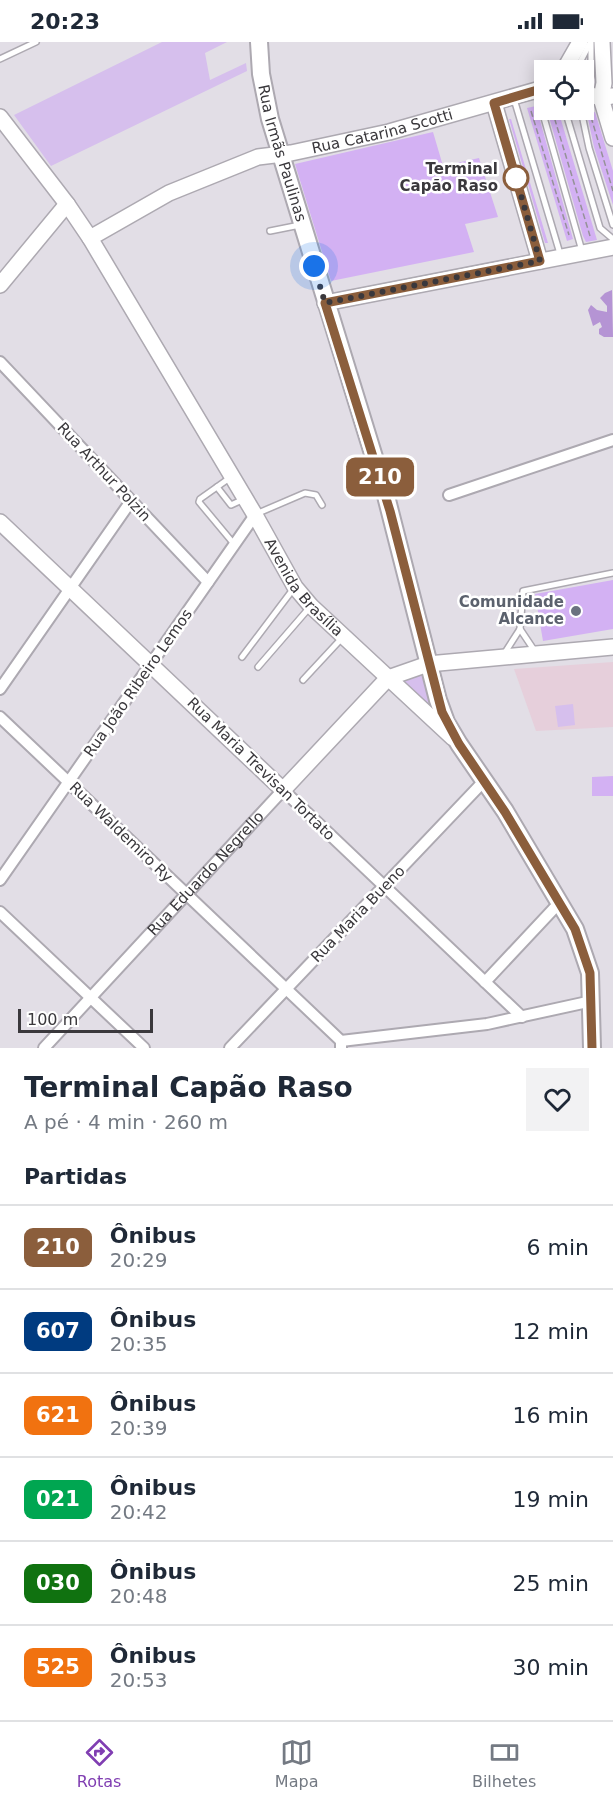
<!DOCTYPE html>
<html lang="pt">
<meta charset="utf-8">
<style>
body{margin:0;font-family:"DejaVu Sans",sans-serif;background:#f2f2f3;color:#1f2937;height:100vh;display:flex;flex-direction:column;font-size:22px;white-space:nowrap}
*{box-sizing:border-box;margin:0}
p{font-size:20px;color:#747a83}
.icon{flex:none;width:33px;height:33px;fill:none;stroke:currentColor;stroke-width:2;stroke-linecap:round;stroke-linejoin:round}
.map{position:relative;height:1006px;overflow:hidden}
.drawer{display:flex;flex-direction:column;background:#fff;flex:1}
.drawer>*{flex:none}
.badge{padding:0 12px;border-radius:9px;font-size:21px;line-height:39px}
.buttons{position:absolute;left:534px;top:18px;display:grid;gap:12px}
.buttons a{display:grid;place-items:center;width:60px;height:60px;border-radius:0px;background:#fff;box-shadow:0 3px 15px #0003;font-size:30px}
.scale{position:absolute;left:18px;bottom:15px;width:135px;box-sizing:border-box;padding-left:6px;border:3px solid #3a383c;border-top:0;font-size:16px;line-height:21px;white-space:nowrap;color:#3a383c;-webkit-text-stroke:4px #fff;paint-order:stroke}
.you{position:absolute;width:30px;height:30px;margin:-15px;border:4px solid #fff;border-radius:50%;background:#1a73e8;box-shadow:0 0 0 9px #1a73e833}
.map>.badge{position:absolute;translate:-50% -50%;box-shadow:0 0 0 3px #fff}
h2{padding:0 24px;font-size:22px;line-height:54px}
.round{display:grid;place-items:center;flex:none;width:63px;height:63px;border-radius:0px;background:#f2f2f3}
.headline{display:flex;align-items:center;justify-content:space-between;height:102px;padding:0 24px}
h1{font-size:28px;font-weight:800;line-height:45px}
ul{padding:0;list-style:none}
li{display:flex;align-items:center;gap:18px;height:84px;padding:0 24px;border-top:2px solid #e0e1e3}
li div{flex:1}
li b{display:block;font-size:22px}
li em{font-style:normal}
li .badge{min-width:66px;font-weight:700;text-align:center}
.status{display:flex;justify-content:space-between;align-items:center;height:42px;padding:0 30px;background:#fff;direction:ltr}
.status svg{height:16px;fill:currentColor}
.menu{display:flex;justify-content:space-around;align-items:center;height:84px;border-top:2px solid #e0e1e3;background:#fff;font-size:16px;color:#747a83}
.menu a{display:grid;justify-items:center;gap:3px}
.menu .on{color:#803eb2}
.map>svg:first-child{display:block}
</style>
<div class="status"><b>20:23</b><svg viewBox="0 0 49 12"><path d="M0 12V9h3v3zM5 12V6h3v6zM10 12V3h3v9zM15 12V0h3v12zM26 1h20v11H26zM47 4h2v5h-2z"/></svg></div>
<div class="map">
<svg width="613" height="1006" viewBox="0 0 613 1006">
<rect width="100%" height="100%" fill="#e2dee6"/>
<polygon fill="#e6cfdb" points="613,620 613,685 536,689 514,627"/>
<g fill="#d6bfed">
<polygon points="162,0 227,0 205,11 210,38 246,21 247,29 51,124 14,73"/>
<polygon points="422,630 430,665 400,638"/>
<polygon points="573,662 575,683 558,685 555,664"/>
</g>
<polygon fill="#b594d4" points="612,248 613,295 604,295 599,292 599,287 602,285 600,280 593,284 588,268 591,263 597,268 607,270 607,264 600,256 605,251"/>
<g fill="#d3b1f3">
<polygon points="536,64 573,197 567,199 527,66"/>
<polygon points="547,68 558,68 597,198 586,200 583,194"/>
<polygon points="595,70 613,129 613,163 594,105 587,72"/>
<polygon points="509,77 511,77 548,201 545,201"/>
<polygon points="433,90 443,124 479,116 498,175 465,182 474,210 331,239 295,122"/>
<polygon points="613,538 613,587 543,599 535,552"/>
<polygon points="613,734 613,754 592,754 592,735"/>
</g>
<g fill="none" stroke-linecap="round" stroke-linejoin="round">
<g stroke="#ada9b1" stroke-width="8">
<g id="lane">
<polyline points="0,17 36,0"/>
<polyline points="576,28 590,1"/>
<polyline points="586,49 591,34 591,0"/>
<polyline points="537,51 582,209"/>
<polyline points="514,57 561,215"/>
<polyline points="565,68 600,186 613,197"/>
<polyline points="581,68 589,106 613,183"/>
<polyline points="270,189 300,183"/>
<polyline points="231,435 200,457 199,460 234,502"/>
<polyline points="217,445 231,463 244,457"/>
<polyline points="256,472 305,451 316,453 322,463"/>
<polyline points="520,587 536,611"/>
<polyline points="504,612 520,587 523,549 613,531"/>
<polyline points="242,615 294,546"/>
<polyline points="258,625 310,565"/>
<polyline points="303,638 342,596"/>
</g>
</g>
<g stroke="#ada9b1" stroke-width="14">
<g id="street">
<polyline points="0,320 208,540"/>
<polyline points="449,453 613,398"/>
<polyline points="0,647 131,459"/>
<polyline points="0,675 341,999 341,1006"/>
<polyline points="0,838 255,473"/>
<polyline points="0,870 144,1006"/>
<polyline points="485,940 560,860"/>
<polyline points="341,999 487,982 592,959"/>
<path id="s1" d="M44,1006L283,748L522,975"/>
<polyline points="230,1006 485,738"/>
</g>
</g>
<g stroke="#ada9b1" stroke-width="18">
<g id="secondary">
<polyline points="602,0 604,41 601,56 613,96"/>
<polyline points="564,28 580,0"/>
<polyline points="584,51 601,56 613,54"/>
<polyline points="494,61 540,219"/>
<path id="s2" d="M0,75L67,162L90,196L255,473L295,545L311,564L453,696"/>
<path id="s3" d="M90,196L169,151L258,115L291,111L389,90L544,46"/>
<polyline points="0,243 67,162"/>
<polyline points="325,261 613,205"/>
<polyline points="0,480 283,748 388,636 428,622 613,605"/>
</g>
</g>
<g stroke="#ada9b1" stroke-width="20">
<g id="primary">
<path id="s4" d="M259,0L261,32L270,77L386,454L438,658L446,680L459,702L505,769L575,887L590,931L592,1006"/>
</g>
</g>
<g stroke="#959298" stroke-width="1.5" stroke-dasharray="6 3" stroke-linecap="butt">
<polyline points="552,68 590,194"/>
<polyline points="531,69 569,193"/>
<polyline points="591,75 613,149"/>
<polyline points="483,129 500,123"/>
</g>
<use href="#lane" stroke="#fff" stroke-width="5"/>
<use href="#street" stroke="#fff" stroke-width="10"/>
<use href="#secondary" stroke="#fff" stroke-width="15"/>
<use href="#primary" stroke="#fff" stroke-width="16"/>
</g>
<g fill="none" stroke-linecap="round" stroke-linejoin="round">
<g stroke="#fff" stroke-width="14">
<polyline id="line" points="544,46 494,61 540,219 325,261 390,469 442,670 459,702 505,770 575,887 590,931 592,1006"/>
</g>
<use href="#line" stroke="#8b5e3c" stroke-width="9"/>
<polyline stroke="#3a383c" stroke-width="6" stroke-dasharray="0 10.8" points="314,224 325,261 540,219 516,136"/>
</g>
<circle fill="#fff" stroke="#8b5e3c" stroke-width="3" cx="516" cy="136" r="12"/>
<circle fill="#6b7280" stroke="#fff" stroke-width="2" cx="576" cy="569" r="6"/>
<g text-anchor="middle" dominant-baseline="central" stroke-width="5" stroke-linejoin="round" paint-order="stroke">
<g font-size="15" fill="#3a383c" stroke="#fff">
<text stroke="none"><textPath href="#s3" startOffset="314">Rua Catarina Scotti</textPath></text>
<text stroke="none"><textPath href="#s4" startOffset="114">Rua Irmãs Paulinas</textPath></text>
<text transform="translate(104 430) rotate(47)">Rua Arthur Polzin</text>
<text stroke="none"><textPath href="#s2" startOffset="561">Avenida Brasília</textPath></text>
<text transform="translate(138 641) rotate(-55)">Rua João Ribeiro Lemos</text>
<text transform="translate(261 727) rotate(44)">Rua Maria Trevisan Tortato</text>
<text transform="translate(121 790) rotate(44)">Rua Waldemiro Ry</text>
<text stroke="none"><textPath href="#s1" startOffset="238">Rua Eduardo Negrello</textPath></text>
<text transform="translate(358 872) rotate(-46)">Rua Maria Bueno</text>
</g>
<g font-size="15" font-weight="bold" fill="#3a383c" stroke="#fff" text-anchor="end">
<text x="498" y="127">Terminal<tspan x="498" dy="17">Capão Raso</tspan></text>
</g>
<g font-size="15" font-weight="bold" fill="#5b616d" stroke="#fff" text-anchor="end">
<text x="564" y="560">Comunidade<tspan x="564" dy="17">Alcance</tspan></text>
</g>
</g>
</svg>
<div class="buttons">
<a><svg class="icon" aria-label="locate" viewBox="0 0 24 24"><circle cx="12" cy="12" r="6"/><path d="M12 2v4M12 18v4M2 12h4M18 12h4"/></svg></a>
</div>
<div class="scale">100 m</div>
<div class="you" style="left:314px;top:224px"></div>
<b class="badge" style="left:380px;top:435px;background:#8b5e3c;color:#fff">210</b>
</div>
<section class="drawer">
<div class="headline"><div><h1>Terminal Capão Raso</h1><p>A pé · 4 min · 260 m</p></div><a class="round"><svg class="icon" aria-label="heart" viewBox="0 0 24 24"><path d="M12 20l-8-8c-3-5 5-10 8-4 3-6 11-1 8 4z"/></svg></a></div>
<h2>Partidas</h2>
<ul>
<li><span class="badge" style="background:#8b5e3c;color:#fff">210</span><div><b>Ônibus</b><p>20:29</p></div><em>6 min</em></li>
<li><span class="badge" style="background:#003b80;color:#fff">607</span><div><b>Ônibus</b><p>20:35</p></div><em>12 min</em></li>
<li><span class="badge" style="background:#f17210;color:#fff">621</span><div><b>Ônibus</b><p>20:39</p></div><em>16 min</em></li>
<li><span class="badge" style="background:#00a651;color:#fff">021</span><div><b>Ônibus</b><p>20:42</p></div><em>19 min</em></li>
<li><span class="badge" style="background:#107210;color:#fff">030</span><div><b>Ônibus</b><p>20:48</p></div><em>25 min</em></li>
<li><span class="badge" style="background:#f17210;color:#fff">525</span><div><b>Ônibus</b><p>20:53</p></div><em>30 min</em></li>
</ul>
</section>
<nav class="menu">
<a class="on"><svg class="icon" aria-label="directions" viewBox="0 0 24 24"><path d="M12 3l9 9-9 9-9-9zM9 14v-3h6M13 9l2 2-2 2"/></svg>Rotas</a>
<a><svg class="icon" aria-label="map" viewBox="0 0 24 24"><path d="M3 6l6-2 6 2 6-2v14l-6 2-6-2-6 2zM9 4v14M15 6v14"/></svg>Mapa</a>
<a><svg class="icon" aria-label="tickets" viewBox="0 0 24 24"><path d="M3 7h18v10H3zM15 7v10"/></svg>Bilhetes</a>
</nav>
